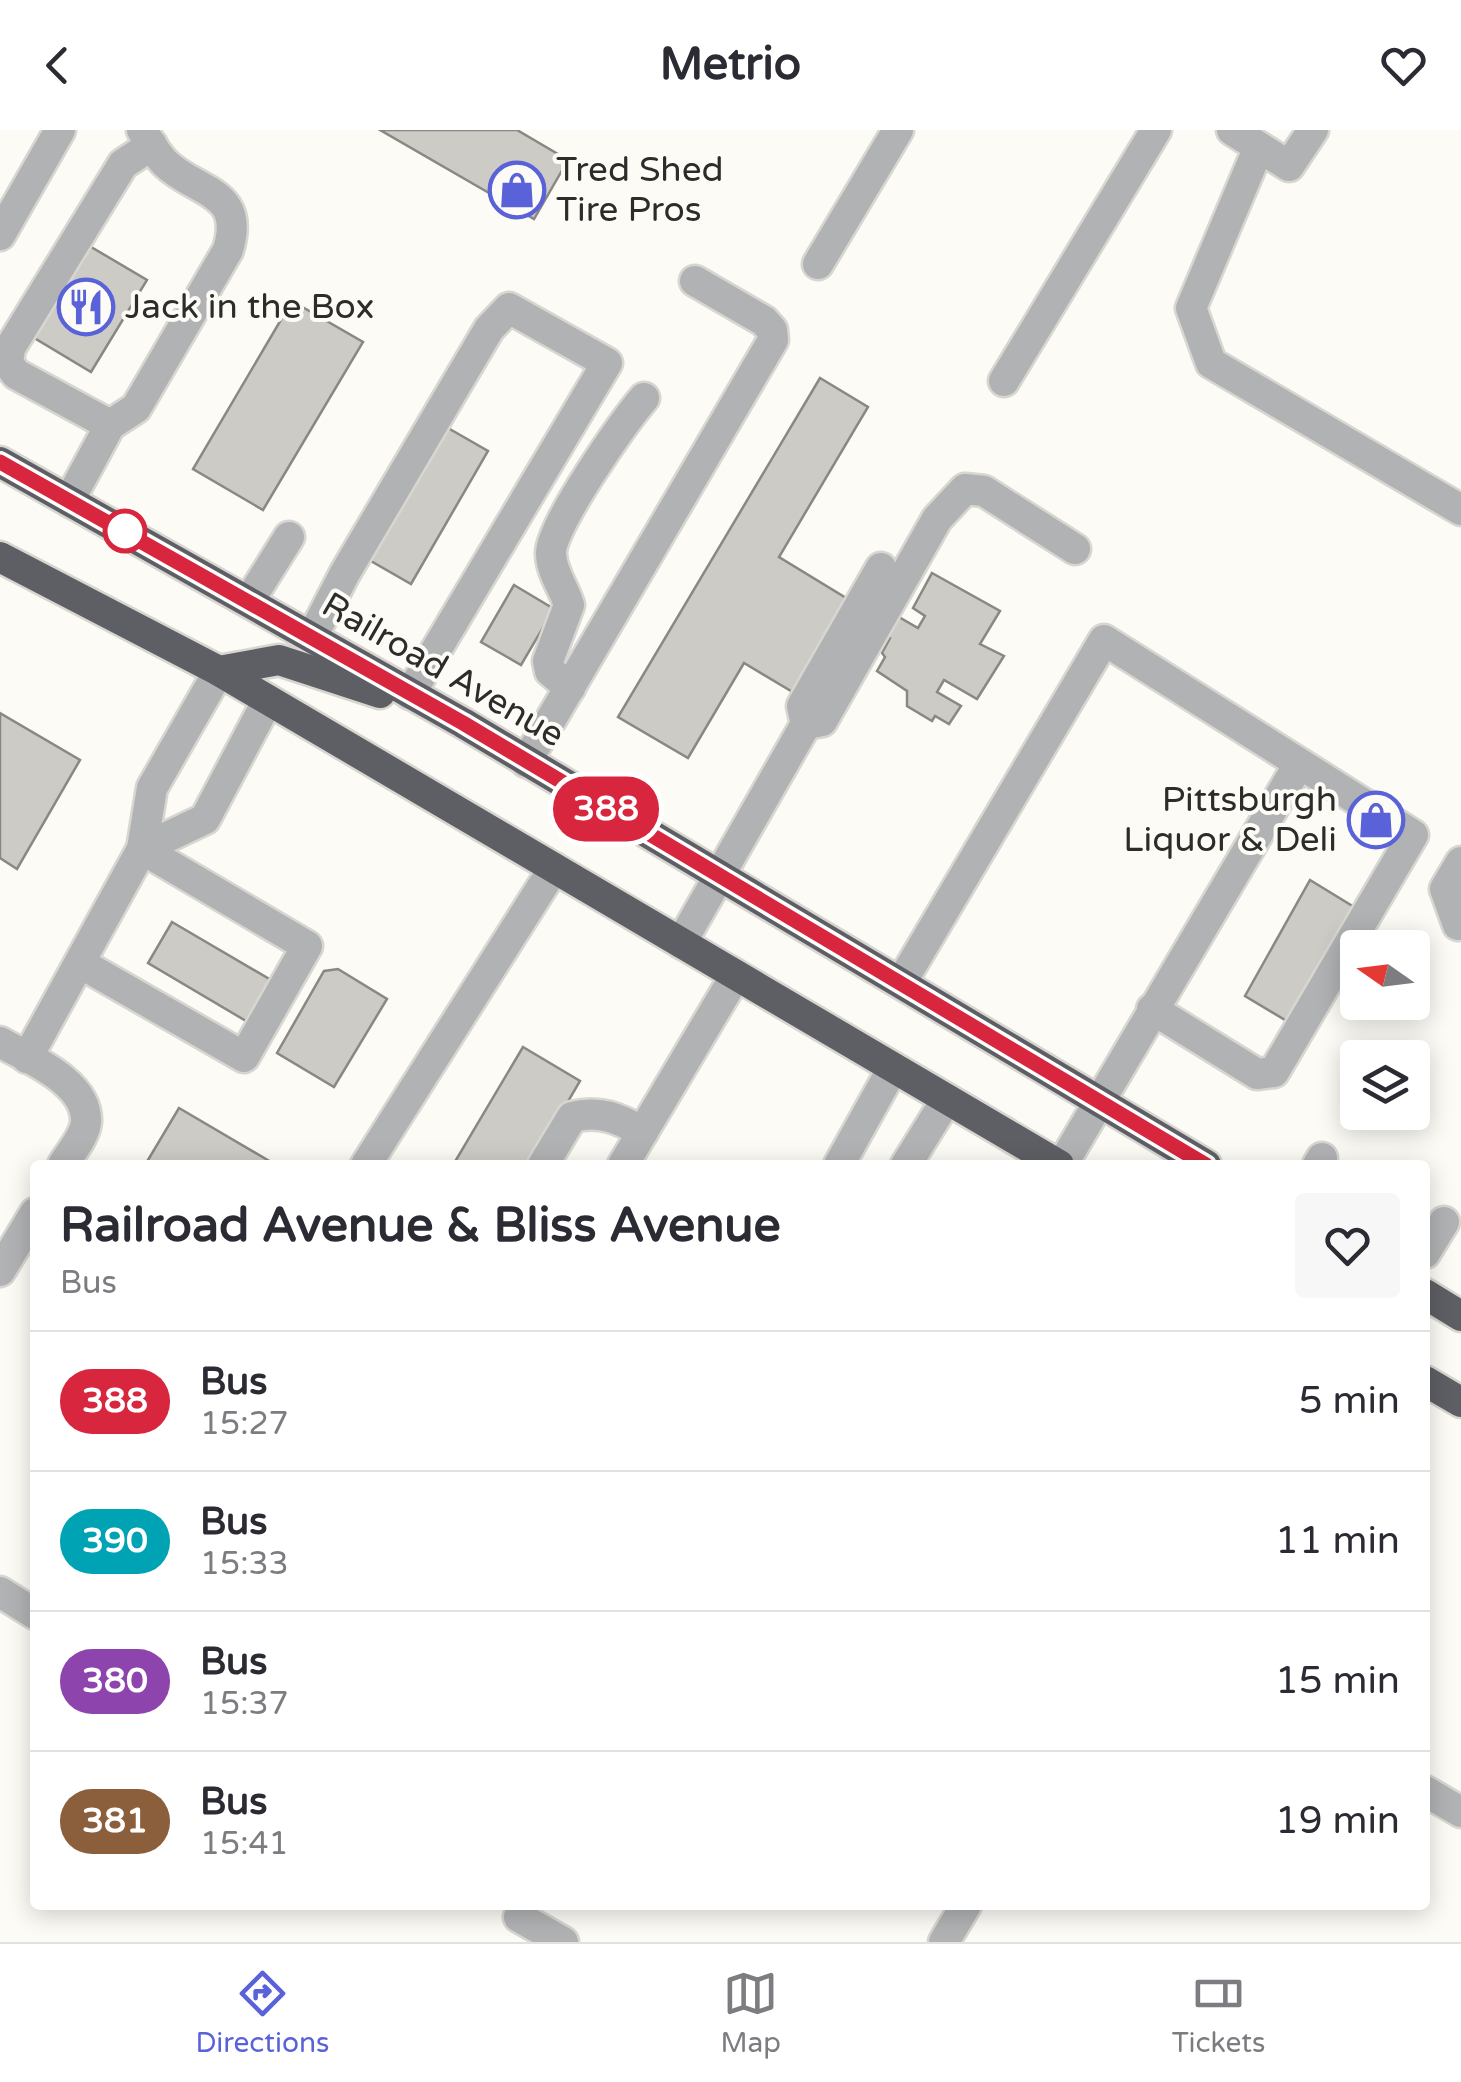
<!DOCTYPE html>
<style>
body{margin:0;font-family:"Varela Round",sans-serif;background:#f7f7f7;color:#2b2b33;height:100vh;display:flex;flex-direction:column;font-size:38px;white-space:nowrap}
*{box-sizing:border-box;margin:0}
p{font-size:32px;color:#7c7c81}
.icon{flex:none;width:55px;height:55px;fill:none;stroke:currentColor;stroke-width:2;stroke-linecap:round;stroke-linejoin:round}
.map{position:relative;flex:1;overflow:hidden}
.drawer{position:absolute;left:30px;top:1030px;width:1400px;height:750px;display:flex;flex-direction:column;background:#fff;border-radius:10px;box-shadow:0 5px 25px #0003}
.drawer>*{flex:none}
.badge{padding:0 20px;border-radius:32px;font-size:35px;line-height:65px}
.needle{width:65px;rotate:284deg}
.tools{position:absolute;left:1340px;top:800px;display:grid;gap:20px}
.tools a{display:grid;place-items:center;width:90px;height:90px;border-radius:10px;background:#fff;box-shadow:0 5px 25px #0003;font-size:50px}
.map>.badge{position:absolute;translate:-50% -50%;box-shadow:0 0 0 5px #fff}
.round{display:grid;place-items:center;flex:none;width:105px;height:105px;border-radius:10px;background:#f7f7f7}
.summary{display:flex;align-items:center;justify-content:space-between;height:170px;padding:0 30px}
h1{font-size:48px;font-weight:700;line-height:75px}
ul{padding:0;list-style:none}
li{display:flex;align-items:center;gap:30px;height:140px;padding:0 30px;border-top:2px solid #e1e1e2}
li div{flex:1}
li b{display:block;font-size:38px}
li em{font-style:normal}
li .badge{min-width:110px;font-weight:700;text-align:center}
header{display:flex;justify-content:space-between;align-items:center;height:130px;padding:0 30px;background:#fff;font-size:45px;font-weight:700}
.dock{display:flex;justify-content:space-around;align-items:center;height:140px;border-top:2px solid #e1e1e2;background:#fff;font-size:28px;color:#7c7c81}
.dock a{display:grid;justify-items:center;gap:5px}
.dock .selected{color:#5a62d9}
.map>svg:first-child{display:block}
</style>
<header><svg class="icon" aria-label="back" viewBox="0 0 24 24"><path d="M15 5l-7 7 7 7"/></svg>Metrio<svg class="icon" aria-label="heart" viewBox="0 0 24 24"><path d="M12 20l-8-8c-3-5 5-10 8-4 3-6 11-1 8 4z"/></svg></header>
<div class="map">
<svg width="1461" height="1812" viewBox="0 0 1461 1812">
<rect width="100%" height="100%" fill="#fdfbf6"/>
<g fill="#cdcbc5" stroke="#8a8883" stroke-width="2.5">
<polygon points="380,0 517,0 568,30 534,89"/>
<polygon points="81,111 147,150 91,242 26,203"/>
<polygon points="292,171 363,212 263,380 193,339"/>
<polygon points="820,248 868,277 779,427 851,471 796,564 744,533 688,628 618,587"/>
<polygon points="441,294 488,321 411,454 364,427"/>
<polygon points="932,443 1000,481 980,514 1004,526 977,569 944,550 937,562 961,576 949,594 935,586 932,591 907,576 907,561 877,541 885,527 882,523 890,508 886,505 897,486 918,498 925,486 913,478"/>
<polygon points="514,455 554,479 521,535 481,512"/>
<polygon points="0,583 80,630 17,739 0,728"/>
<polygon points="1310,750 1354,777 1290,893 1245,866"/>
<polygon points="172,792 271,850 246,891 148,833"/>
<polygon points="338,839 387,869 334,957 277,923 324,841"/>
<polygon points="523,917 580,951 531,1035 453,1035"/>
<polygon points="179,978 276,1035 145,1035"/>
</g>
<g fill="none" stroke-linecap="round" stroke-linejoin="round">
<g stroke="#d7d6d1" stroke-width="35">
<g id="minor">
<polyline points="1232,0 1289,36 1313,0"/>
<polyline points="1259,17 1191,178 1211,233 1461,380"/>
<polyline points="0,105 60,0"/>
<polyline points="818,134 898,0"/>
<polyline points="1004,251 1156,0"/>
<polyline points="110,295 16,244 8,233 10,218 123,34 152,15"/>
<path d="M69,371L110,295L136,278L228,120C246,60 197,64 165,33C156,24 149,11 142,0"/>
<polyline points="249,471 289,407"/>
<polyline points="312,507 345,443 489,199 509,178 607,233 410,564"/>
<path d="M570,558L550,541L548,531L569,475C564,458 551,442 551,423C551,395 623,293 644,268"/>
<polyline points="806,594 822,591 937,389 965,359 984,361 1075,419"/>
<polyline points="526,632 773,210 772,200 764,191 695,151"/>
<polyline points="142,719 205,689 268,570"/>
<polyline points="1458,795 1445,759 1461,732"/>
<polyline points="681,813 806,594 802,576 881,438"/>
<polyline points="80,833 244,927 307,816 142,719"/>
<polyline points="901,853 1104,510 1413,705 1274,942 1257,944 1152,879"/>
<path d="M0,912C29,929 88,952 86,992C85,1006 70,1023 63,1035"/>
<polyline points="27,928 142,719 152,658 219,541"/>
<polyline points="366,1035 554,738"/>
<path d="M543,1035L572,987C600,980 618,988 643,1002"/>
<polyline points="623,1035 736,845"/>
<polyline points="839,1035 893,938"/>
<polyline points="906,1035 947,969"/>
<polyline points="1062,1035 1299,634"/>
<polyline points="1318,1035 1322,1028"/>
<polyline points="1425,1123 1444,1092"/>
<polyline points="0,1141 35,1083"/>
<polyline points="0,1462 35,1484"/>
<polyline points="1425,1661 1461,1682"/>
<polyline points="519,1787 563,1812"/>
<polyline points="944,1812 966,1775"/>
</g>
</g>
<g stroke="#d7d6d1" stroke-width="35">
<g id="highway">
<polyline points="0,332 463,593 1206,1035"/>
<polyline points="0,427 219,541 1059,1035"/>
<polyline points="219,541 279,530 380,563"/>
<polyline points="1425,1164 1461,1186"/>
<polyline points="1425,1251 1461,1272"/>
</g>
</g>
<use href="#minor" stroke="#b1b2b4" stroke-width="30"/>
<use href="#highway" stroke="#5e5f64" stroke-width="30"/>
</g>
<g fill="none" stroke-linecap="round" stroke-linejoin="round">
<g stroke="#fff" stroke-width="22">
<polyline id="line" points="0,332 463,593 1206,1035"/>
</g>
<use href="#line" stroke="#d7263d" stroke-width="15"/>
</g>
<defs>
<g id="shop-ring" transform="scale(2.875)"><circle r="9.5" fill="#fdfbf6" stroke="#5a62d9" stroke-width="1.5"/><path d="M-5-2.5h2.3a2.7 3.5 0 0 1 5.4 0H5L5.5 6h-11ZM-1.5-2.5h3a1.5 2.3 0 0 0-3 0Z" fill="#5a62d9"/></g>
<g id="restaurant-ring" transform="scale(2.875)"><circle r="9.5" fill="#fdfbf6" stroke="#5a62d9" stroke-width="1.5"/><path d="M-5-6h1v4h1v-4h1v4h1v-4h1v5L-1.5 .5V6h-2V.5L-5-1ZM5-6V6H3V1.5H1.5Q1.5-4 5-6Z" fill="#5a62d9"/></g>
</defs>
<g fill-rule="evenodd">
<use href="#shop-ring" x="517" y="60"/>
<use href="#restaurant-ring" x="86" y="177"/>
<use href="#shop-ring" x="1376" y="690"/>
</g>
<circle fill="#fff" stroke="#d7263d" stroke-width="5" cx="125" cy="401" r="20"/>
<g text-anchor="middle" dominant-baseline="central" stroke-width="8" stroke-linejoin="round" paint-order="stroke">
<g font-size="35" fill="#2c2c2a" stroke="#fdfbf6" text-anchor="start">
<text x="556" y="40">Tred Shed<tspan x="556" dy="40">Tire Pros</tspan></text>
<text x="125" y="177">Jack in the Box</text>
<text x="1337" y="670" text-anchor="end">Pittsburgh<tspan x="1337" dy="40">Liquor &amp; Deli</tspan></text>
</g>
<g font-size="35" fill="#2c2c2a" stroke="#fdfbf6">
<text transform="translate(443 540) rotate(30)">Railroad Avenue</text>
</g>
</g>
</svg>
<div class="tools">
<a><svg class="needle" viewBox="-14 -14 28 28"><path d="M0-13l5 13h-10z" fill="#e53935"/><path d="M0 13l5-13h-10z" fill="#7c7c81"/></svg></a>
<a><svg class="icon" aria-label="layers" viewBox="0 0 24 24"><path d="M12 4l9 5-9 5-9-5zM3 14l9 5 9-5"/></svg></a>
</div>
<b class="badge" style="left:606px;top:679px;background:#d7263d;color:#fff">388</b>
<section class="drawer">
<div class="summary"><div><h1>Railroad Avenue &amp; Bliss Avenue</h1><p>Bus</p></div><a class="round"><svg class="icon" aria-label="heart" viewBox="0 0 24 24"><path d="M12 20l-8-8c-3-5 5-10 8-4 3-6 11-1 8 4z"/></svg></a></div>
<ul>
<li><span class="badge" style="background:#d7263d;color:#fff">388</span><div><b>Bus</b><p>15:27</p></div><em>5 min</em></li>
<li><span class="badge" style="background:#00a3b4;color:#fff">390</span><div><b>Bus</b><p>15:33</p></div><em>11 min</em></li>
<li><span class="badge" style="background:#8e44ad;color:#fff">380</span><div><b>Bus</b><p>15:37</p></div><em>15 min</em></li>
<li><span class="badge" style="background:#8b5e3c;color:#fff">381</span><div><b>Bus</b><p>15:41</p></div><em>19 min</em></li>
</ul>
</section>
</div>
<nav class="dock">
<a class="selected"><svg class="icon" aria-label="directions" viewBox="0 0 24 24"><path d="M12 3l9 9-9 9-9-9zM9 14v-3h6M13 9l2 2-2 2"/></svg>Directions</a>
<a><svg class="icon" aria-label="map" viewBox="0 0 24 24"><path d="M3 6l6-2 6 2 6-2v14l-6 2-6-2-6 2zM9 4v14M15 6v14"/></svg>Map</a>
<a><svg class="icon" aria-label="tickets" viewBox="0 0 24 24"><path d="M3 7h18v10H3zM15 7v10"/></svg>Tickets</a>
</nav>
